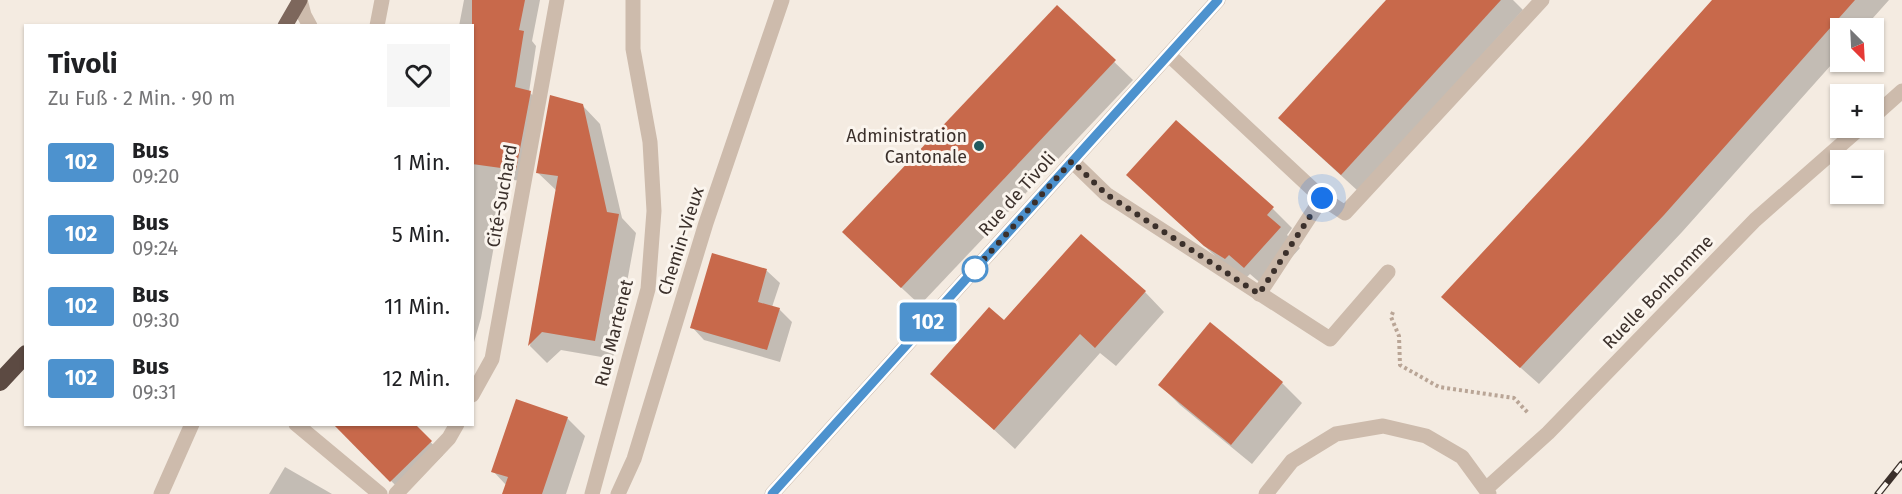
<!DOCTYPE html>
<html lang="de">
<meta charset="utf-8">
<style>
body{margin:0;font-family:"Fira Sans",sans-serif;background:#f6f6f6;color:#202124;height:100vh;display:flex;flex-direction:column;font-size:22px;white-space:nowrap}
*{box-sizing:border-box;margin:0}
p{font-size:20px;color:#757577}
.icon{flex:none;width:33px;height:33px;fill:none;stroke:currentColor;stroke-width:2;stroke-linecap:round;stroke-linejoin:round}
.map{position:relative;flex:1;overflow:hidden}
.side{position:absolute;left:24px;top:24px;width:450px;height:402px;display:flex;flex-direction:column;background:#fff;border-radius:0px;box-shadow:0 2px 4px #0004}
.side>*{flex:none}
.badge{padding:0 12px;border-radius:4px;font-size:21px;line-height:39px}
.needle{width:39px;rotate:156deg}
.tools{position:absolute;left:1830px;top:18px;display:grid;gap:12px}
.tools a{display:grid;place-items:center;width:54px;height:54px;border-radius:0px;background:#fff;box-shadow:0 2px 4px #0004;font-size:30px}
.you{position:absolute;width:30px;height:30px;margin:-15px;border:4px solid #fff;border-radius:50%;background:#1a73e8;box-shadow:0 0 0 9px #1a73e833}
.map>.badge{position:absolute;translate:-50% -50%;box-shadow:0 0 0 3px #fff}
.round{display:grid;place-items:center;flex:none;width:63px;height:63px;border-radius:0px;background:#f6f6f6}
.summary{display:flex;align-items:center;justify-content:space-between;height:102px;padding:0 24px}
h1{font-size:28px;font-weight:700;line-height:45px}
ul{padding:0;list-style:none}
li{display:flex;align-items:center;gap:18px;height:72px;padding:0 24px}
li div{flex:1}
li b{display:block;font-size:22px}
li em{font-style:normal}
li .badge{min-width:66px;font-weight:700;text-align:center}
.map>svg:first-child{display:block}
</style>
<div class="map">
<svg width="1902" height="494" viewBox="0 0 1902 494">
<rect width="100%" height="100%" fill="#f4ebe1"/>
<g fill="#0003">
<polygon points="464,0 540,0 532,41 536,46 529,92 543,105 529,182 506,179 481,318 472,349 472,26 459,26"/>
<polygon points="1388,0 1513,0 1523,10 1358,191 1297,135"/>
<polygon points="1714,0 1889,0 1864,28 1840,28 1840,55 1682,232 1539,384 1461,315 1585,144"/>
<polygon points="1057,7 1133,80 920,305 862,251"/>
<polygon points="582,105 600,124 622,218 636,233 613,359 561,350 547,363 530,346 557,191 537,172"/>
<polygon points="1128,175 1273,209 1292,228 1287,235 1300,248 1265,287 1250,274 1246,278 1226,266"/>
<polygon points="713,254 767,271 780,283 772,307 779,309 792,322 780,362 704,340 692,327"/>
<polygon points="1145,292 1164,312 1116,366 1100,353 1015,449 932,373"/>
<polygon points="1282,383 1302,403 1252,464 1180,405 1160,385"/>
<polygon points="567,418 585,436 566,494 503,494 506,485 493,471"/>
<polygon points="335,424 413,424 443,455 404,494"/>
<polygon points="285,467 332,494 269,494"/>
</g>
<g fill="#c8694b">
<polygon points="472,0 525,0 519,30 524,31 515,87 531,91 516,170 472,164"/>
<polygon points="1386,0 1501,0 1341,175 1278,118"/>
<polygon points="1712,0 1855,0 1664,215 1520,368 1441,297 1584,143"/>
<polygon points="1057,5 1116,60 901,288 842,232"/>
<polygon points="550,95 583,104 607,212 619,214 595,341 542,332 528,346 558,176 536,173"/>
<polygon points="1176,120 1274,207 1267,215 1281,227 1244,268 1229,255 1225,259 1204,246 1126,175"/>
<polygon points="1081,234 1146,291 1095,348 1080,334 994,430 930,374 989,307 1004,320"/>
<polygon points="712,253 767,269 758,302 780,308 767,350 690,328"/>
<polygon points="1210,322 1283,382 1231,445 1158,385"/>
<polygon points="516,399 568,417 542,494 502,494 508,477 491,472"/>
<polygon points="333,424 415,424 432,441 390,482"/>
</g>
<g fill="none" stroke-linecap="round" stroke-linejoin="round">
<polyline stroke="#b9a596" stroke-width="4" stroke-dasharray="3 3" stroke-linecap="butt" points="1393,312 1391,317 1399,336 1400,365 1439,387 1514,398 1529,414"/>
<g stroke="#cdbbac" stroke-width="15">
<polyline points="300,0 304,15 310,26"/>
<polyline points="1169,55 1322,198 1259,294"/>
<polyline points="1072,161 1106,194 1330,339 1388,272"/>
<polyline points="1322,198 1345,213 1542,0"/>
</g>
<polyline stroke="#cdbbac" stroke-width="15" points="377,26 382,0"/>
<g stroke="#cdbbac" stroke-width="15">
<polyline points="1874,116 1902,91"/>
<polyline points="472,395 492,359 557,0"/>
<polyline points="296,424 380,494"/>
<polyline points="1487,488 1548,433 1755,220 1860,128"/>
<polyline points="161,494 192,424"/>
<polyline points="396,494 449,438 457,424"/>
<polyline points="618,494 634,459 706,223 782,0"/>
</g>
<g stroke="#cdbbac" stroke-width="15">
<polyline points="592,494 648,289 654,211 650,142 633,49 633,0"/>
<polyline points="772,494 1218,0"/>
<polyline points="1266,494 1292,461 1336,434 1383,426 1426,436 1462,457 1489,494"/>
</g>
<polyline stroke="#7d675c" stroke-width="15" points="285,26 300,0"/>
<polyline stroke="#5c4a42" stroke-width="18" points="0,382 26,354"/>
<g stroke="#3b302b" stroke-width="7">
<polyline id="rail" points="1878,494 1902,464"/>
</g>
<use href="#rail" stroke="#fbf5ee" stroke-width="4.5" stroke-dasharray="14" stroke-linecap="butt"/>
</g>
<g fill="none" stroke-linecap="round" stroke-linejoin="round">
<g stroke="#fff" stroke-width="14">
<polyline id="line" points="772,494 1218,0"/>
</g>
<use href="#line" stroke="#4d92ce" stroke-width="9"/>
<polyline stroke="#3b302b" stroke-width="6" stroke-dasharray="0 10.8" points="975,269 969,276 1072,161 1106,194 1259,294 1322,198"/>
</g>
<circle fill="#1f5a5e" stroke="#fbf5ee" stroke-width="2" cx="979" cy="146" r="6"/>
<circle fill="#fff" stroke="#4d92ce" stroke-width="3" cx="975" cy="269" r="12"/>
<g text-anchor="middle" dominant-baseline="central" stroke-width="6" stroke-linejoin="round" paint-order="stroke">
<g font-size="18" fill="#3b302b" stroke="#fbf5ee" text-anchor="end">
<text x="967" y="136">Administration<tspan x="967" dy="21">Cantonale</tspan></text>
</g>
<g font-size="18" fill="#3b302b" stroke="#fbf5ee">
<text transform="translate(1017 194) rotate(-48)">Rue de Tivoli</text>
<text transform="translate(502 196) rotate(-80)">Cité-Suchard</text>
<text transform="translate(681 241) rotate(-72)">Chemin-Vieux</text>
<text transform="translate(1658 292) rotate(-46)">Ruelle Bonhomme</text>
<text transform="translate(614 333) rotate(-76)">Rue Martenet</text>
</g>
</g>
</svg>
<div class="tools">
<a><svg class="needle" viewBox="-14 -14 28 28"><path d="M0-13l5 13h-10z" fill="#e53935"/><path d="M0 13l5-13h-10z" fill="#757577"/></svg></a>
<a>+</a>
<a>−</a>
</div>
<div class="you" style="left:1322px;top:198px"></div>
<b class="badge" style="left:928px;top:322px;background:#4d92ce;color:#fff">102</b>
<section class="side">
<div class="summary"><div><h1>Tivoli</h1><p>Zu Fuß · 2 Min. · 90 m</p></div><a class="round"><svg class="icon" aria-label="heart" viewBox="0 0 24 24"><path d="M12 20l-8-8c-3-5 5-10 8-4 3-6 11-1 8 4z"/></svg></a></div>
<ul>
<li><span class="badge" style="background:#4d92ce;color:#fff">102</span><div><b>Bus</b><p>09:20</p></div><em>1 Min.</em></li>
<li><span class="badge" style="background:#4d92ce;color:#fff">102</span><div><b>Bus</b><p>09:24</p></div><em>5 Min.</em></li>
<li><span class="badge" style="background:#4d92ce;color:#fff">102</span><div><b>Bus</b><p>09:30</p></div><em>11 Min.</em></li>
<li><span class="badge" style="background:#4d92ce;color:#fff">102</span><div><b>Bus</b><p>09:31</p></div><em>12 Min.</em></li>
</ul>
</section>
</div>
